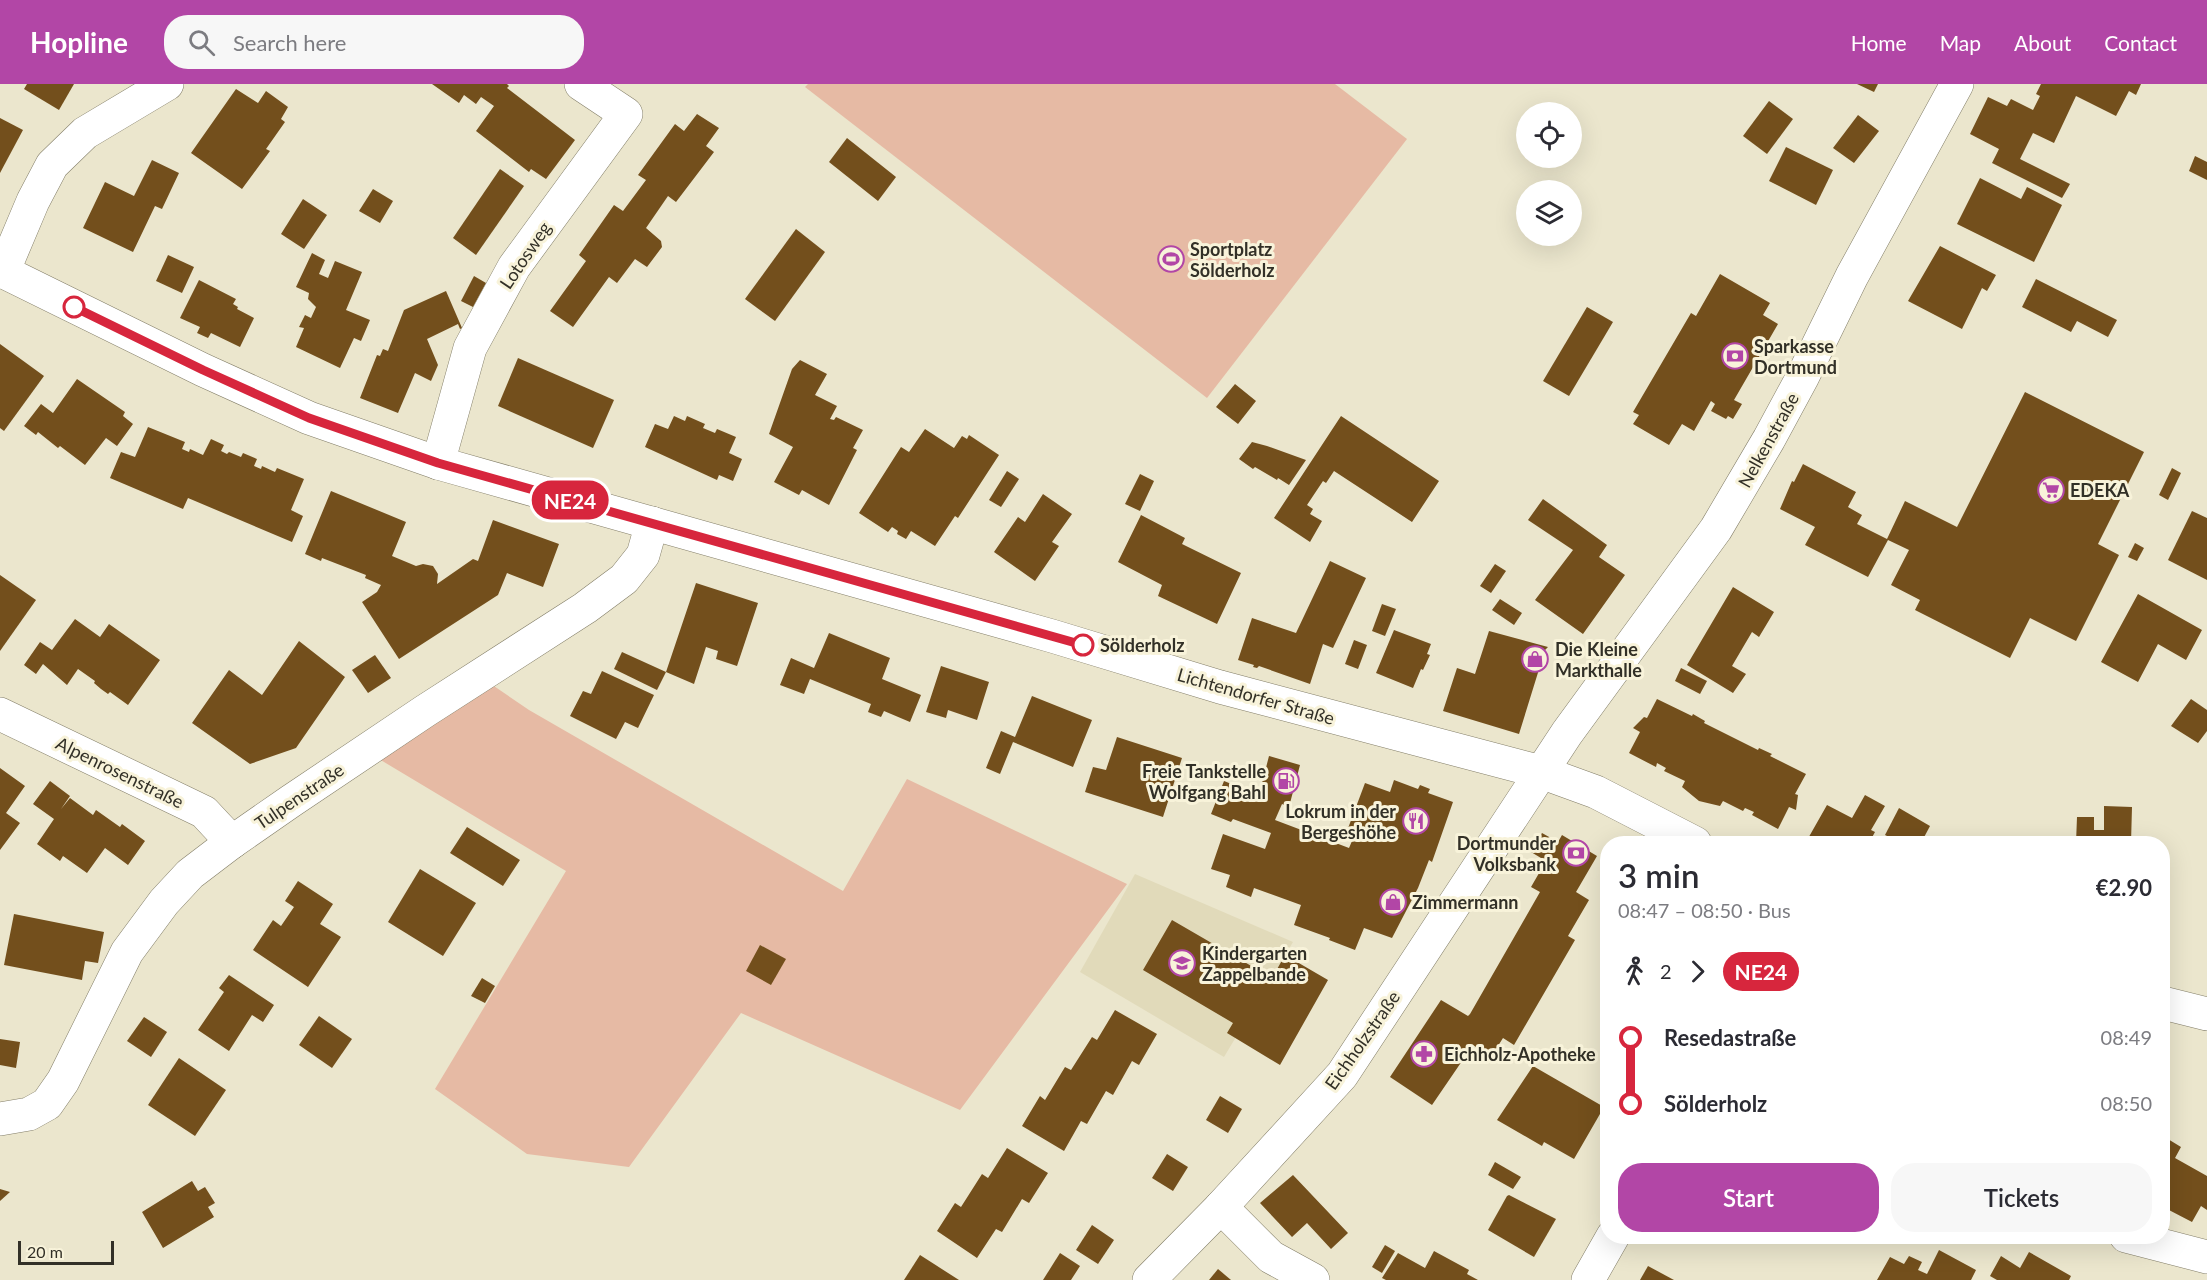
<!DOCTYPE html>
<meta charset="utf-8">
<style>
body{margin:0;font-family:Lato,sans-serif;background:#f7f7f7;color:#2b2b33;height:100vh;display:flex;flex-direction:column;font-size:22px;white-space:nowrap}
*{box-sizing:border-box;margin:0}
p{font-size:20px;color:#7c7c81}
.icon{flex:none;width:33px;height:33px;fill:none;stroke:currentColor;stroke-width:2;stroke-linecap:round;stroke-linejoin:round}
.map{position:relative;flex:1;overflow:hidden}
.side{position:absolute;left:1600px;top:752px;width:570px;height:408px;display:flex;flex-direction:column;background:#fff;border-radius:24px;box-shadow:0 6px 24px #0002}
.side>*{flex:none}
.badge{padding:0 12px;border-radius:20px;font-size:21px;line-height:39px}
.fabs{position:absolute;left:1516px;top:18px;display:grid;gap:12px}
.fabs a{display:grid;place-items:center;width:66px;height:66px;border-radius:50%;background:#fff;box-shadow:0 6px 24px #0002;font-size:30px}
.scale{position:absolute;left:18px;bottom:15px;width:96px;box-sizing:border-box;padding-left:6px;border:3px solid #323027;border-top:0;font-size:16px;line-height:21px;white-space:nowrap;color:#323027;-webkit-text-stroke:4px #f8f3da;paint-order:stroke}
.map>.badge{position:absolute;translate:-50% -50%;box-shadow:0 0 0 3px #fff}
.legs{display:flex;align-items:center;gap:9px;height:66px;padding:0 18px;font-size:20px}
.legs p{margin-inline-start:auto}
.headline{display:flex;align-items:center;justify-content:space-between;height:102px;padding:0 18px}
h1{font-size:33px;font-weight:600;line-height:45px}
.action{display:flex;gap:12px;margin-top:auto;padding:12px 18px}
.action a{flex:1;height:69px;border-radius:24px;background:#b246a6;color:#fff;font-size:24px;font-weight:600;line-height:69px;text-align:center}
.action a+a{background:#f7f7f7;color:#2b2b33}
ul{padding:0 18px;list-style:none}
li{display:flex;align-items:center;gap:21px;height:66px;font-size:22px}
li i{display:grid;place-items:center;width:9px;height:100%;margin:0 8px;background:currentColor}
li i::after{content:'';width:15px;height:15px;margin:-8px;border:4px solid;border-radius:50%;background:#fff}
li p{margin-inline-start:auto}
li:first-child i{background:linear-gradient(#0000 50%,currentColor 0)}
li:last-child i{background:linear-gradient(currentColor 50%,#0000 0)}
header{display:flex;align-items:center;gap:36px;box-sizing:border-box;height:84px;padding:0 30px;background:#b246a6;color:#fff}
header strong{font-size:28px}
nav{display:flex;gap:33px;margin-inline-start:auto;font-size:21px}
.search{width:420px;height:54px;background:#f7f7f7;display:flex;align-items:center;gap:15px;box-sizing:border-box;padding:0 21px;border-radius:24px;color:#7c7c81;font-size:22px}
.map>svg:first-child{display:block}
</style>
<header>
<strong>Hopline</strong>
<div class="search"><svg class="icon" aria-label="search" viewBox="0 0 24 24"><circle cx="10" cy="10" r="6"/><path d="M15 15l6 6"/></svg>Search here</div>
<nav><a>Home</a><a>Map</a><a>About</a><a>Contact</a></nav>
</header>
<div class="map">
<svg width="2207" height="1196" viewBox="0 0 2207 1196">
<rect width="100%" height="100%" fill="#ebe6cd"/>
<polygon fill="#e1daba" points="1135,790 1293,858 1224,973 1080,888"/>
<g fill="#e6baa4">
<polygon points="808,0 1335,0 1407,55 1207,314 805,3"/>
<polygon points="488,598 529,626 843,807 907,695 1127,800 960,1026 741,929 629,1083 527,1070 435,1005 566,787 374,672"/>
</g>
<g fill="#734f1c">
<polygon points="27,0 74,0 59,26 24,5"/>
<polygon points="432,0 507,0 509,2 507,4 575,56 546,95 531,85 529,88 476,47 494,22 481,13 476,20 464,11 459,19"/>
<polygon points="1857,0 1878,0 1874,8"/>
<polygon points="2041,0 2141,0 2136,11 2129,7 2116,32 2076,12 2054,59 2033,49 2020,75 2070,100 2062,114 1992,79 1999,65 1970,50 1988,13 2007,22 2011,15 2033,26 2040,12 2036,10"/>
<polygon points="236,5 258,19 266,7 288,23 281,35 285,38 266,65 270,67 242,105 191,69"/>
<polygon points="1769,17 1793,35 1767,70 1743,52"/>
<polygon points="697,30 719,44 706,62 714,68 676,118 668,112 646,144 661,157 662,163 647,183 635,175 617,199 609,193 573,243 550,227 586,177 579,171 614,121 623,127 646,96 638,91 675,40 684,47"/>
<polygon points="1858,31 1879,47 1854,79 1833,64"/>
<polygon points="0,34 23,46 0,89"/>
<polygon points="847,54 896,93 878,117 829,78"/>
<polygon points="1786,63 1833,86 1816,121 1769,97"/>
<polygon points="2195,72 2207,78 2207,96 2189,87"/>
<polygon points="152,76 179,89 162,125 155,122 133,168 83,144 105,98 134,112"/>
<polygon points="500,85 524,102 476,171 453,154"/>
<polygon points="1980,94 2021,115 2027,103 2062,121 2034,178 1957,140"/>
<polygon points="373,105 393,117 380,139 359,127"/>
<polygon points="303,115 327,131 304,165 281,150"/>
<polygon points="796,145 825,168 775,237 745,215"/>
<polygon points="1940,162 1996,191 1987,207 1982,204 1962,245 1908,217"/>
<polygon points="312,169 325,176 319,190 328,194 335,177 362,188 346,226 370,236 361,257 354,254 340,284 296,263 304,244 299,243 305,231 311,234 316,223 308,215 309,209 296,203"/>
<polygon points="168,171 194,183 182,209 156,197"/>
<polygon points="1720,190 1770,219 1763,231 1778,240 1734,316 1742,320 1733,335 1728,332 1726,335 1711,327 1715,320 1711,317 1694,347 1682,340 1669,361 1633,340 1639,331 1633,328 1691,229 1696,232"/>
<polygon points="474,192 486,199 473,223 461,217"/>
<polygon points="2036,195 2117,236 2108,253 2077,237 2071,248 2022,223"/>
<polygon points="199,196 236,215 233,220 238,223 237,225 254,234 240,263 211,249 208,254 197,249 200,243 180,234"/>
<polygon points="446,207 462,244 460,245 458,240 427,255 438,281 431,297 415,289 398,329 360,314 377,271 380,272 383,265 388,267 404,226"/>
<polygon points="1587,223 1613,238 1569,312 1543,297"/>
<polygon points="0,260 44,292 4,347 0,344"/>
<polygon points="518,274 614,316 593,364 498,322"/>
<polygon points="800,276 827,290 815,311 837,322 830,335 834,336 836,333 863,346 853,364 857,366 829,421 802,406 799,411 774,398 793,363 769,350 792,285"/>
<polygon points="77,295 125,328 123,332 133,340 117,362 106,354 85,381 60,362 58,364 38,348 36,351 24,342 41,320 53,329"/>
<polygon points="1235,300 1256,317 1238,340 1216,323"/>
<polygon points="2025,308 2144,368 2098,460 2119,471 2076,557 2030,534 2010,574 1915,526 1920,516 1891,501 1909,466 1888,456 1868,493 1805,461 1815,443 1780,425 1792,397 1794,398 1803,380 1856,408 1848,423 1862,431 1857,440 1887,455 1905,417 1957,443"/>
<polygon points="674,332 685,337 687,332 705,340 703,344 715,349 717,345 736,353 729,369 742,375 733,397 719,391 717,396 645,363 655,340 668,345"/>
<polygon points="1341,332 1439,397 1412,438 1334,387 1326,399 1323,397 1307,421 1313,425 1310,430 1322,437 1310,458 1274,434"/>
<polygon points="148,343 185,358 182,365 189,368 190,365 203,371 211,355 224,361 221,367 227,370 229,368 241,373 243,369 257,375 254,382 261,385 262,382 275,388 277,384 304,395 291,426 303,432 292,458 188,414 183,425 110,394 121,368 135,373"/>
<polygon points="925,345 954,364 962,352 967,355 969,351 999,371 958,434 955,432 935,462 911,447 906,455 897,450 898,447 892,443 888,448 859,429 901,363 909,368"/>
<polygon points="1252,358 1267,362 1306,376 1289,401 1278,394 1277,396 1255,383 1253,385 1239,375"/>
<polygon points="2172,384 2181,389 2168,416 2159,411"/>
<polygon points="1007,387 1019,395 1001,423 989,416"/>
<polygon points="1140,390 1154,397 1140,427 1125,420"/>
<polygon points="331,407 406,438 392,472 416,482 423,480 433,482 438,490 437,500 473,475 478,477 493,436 559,460 543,503 507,489 498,511 399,575 362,518 377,508 381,501 365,494 366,491 322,474 321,477 305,470"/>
<polygon points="1043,410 1072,430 1052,458 1059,462 1035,497 994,468 1018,433 1025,438"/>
<polygon points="1543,415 1607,461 1599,473 1625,491 1583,550 1535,516 1573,466 1528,436"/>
<polygon points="2192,427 2207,434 2207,496 2168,476"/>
<polygon points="1141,431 1185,454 1182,460 1241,489 1217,540 1158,512 1162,501 1118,478"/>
<polygon points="2135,459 2144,464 2137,477 2128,473"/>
<polygon points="1330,477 1366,494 1333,564 1323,560 1310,600 1259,582 1257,584 1253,583 1254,581 1238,576 1252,534 1296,549"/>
<polygon points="1495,480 1506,487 1491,509 1480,502"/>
<polygon points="0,491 36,516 0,567"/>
<polygon points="696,499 758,519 737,582 716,575 718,567 706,563 694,600 666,588"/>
<polygon points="1733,503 1774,528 1759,553 1752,548 1732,582 1746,590 1733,609 1687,581"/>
<polygon points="2138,510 2202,546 2186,576 2158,560 2138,598 2101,578"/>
<polygon points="1500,515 1522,529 1514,541 1492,526"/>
<polygon points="1382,520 1396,525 1385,552 1372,547"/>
<polygon points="75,535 100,553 109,540 160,576 128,621 110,608 108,610 101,605 94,599 95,597 78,585 67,601 43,580 36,590 24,581 40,558 52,566"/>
<polygon points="1394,546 1431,560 1427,570 1430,571 1423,586 1421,585 1413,604 1376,589"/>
<polygon points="1489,547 1548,563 1545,566 1519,650 1443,627 1457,584 1475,590"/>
<polygon points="829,549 890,574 882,595 921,611 910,638 884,627 881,633 868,628 871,620 810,595 804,610 780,601 791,574 814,584"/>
<polygon points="1354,556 1367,561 1358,585 1345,580"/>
<polygon points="299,557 345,593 296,664 250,680 192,639 229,586 262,611"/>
<polygon points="622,568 666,588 657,606 614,585"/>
<polygon points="375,571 391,594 368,609 352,586"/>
<polygon points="941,582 989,598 977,636 948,626 946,634 926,628"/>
<polygon points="1681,584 1707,597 1700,610 1675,597"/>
<polygon points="602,587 654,611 638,644 625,638 616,655 570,632 583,607 591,610"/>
<polygon points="1032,612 1092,636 1073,683 1013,658 1000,690 986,684 1001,647 1015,653"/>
<polygon points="1657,615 1692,632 1693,630 1705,637 1704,639 1758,666 1759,664 1772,670 1770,672 1806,690 1795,710 1798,711 1796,726 1789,723 1778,745 1752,731 1754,728 1745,724 1743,727 1723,717 1720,722 1699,717 1682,703 1685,697 1664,687 1666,684 1657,679 1656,683 1629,669 1640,648 1633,644 1644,633 1647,634"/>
<polygon points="2191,615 2207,626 2207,647 2198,659 2171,642"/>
<polygon points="1117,653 1182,674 1163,733 1085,708 1093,683 1106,686"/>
<polygon points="1269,672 1300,681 1289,723 1282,720 1275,736 1349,764 1355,750 1347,747 1365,699 1390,708 1394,696 1418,705 1420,701 1430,705 1428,709 1453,718 1432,778 1429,776 1418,804 1392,854 1364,844 1355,866 1329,856 1330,854 1294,841 1301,821 1254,804 1251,813 1226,803 1230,791 1211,785 1223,750 1265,765 1271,749 1233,735 1231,738 1211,730 1224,697 1259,711"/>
<polygon points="0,684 25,702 6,729 20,739 0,766"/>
<polygon points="50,697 70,712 61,725 70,714 93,731 96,726 120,743 122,740 145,757 128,781 105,764 87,789 63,772 60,777 37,760 54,735 33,720"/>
<polygon points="1865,711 1885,722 1871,746 1875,748 1869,759 1806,758 1827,721 1852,734"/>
<polygon points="2104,722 2132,723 2131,759 2076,759 2077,733 2094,733 2094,746 2104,746"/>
<polygon points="1899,724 1930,742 1921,759 1901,759 1885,751"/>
<polygon points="467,743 520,776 503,802 450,769"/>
<polygon points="1542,749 1558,758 1562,751 1597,772 1576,808 1589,816 1568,852 1575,856 1514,961 1503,954 1491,973 1473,961 1432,1021 1390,993 1441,916 1468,932 1470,930 1540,808 1531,803 1546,777 1531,768"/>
<polygon points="420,785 476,819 443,872 388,838"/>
<polygon points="298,797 333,820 320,840 341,853 308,903 253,866 273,836 281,842 294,823 285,817"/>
<polygon points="14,830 104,848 98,879 85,877 82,896 4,881"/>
<polygon points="1172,836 1272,894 1285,871 1328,896 1280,981 1227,949 1233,939 1143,886"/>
<polygon points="760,861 786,875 771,901 746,887"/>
<polygon points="229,891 274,921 263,938 252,931 229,967 198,946 224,908 219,904"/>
<polygon points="482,894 495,902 485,919 471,912"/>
<polygon points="1115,926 1157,950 1139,981 1132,977 1113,1011 1106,1007 1087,1040 1081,1037 1064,1067 1022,1042 1040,1012 1045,1016 1065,983 1071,986 1092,953 1097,956"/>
<polygon points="319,932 352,955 332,984 299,961"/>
<polygon points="144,933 167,948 151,973 127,957"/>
<polygon points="0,955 20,958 16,984 0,981"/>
<polygon points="179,974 226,1006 195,1052 148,1021"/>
<polygon points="1533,982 1604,1023 1574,1075 1544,1058 1542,1062 1497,1036"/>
<polygon points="1220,1012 1242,1025 1228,1049 1206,1036"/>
<polygon points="2163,1052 2181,1063 2175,1074 2207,1092 2207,1126 2201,1122 2192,1138 2167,1125 2167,1123 2163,1120"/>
<polygon points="1007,1064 1048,1089 1029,1119 1022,1115 1002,1148 996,1145 977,1174 937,1147 955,1119 961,1123 982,1090 988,1094"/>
<polygon points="1167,1070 1188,1083 1173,1107 1152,1094"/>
<polygon points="1495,1078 1521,1093 1513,1105 1488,1091"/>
<polygon points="1293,1091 1348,1149 1331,1165 1307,1139 1292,1153 1260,1119"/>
<polygon points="192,1097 198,1107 205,1103 215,1119 208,1123 214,1133 163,1164 142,1128"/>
<polygon points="0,1105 10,1108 0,1117"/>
<polygon points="1509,1111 1556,1135 1534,1173 1488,1146 1507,1112"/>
<polygon points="1092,1141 1114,1156 1098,1180 1076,1166"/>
<polygon points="1385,1161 1395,1167 1382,1189 1372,1183"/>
<polygon points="1939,1166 1976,1186 1971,1196 1877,1196 1890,1173 1904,1180 1909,1172 1922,1178 1918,1186 1927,1190"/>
<polygon points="1434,1167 1469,1186 1467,1190 1478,1196 1386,1196 1382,1194 1398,1169 1425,1184"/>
<polygon points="2029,1168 2071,1192 2069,1196 1997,1196 1990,1192 2001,1172 2020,1184"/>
<polygon points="1060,1169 1080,1182 1071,1196 1043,1196"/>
<polygon points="920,1171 959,1196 904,1196"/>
<polygon points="1648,1182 1674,1196 1640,1196"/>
<polygon points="1218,1185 1231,1196 1209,1196"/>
</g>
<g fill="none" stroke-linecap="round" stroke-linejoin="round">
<g stroke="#827d67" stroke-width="34">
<g id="minor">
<polyline points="3,188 33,117 52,81 85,49 167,0"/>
<polyline points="438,379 470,264 514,183 626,30 581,0"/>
<polyline points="0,630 204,728 232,758"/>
<polyline points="0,1035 29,1030 47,1020 63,997 127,868 164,818 190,790 232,758 291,717 425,627 585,524 624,495 643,471 652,439"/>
<polyline points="1221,1123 1271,1173 1313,1196"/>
<polyline points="2126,1152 2207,1173"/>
<polyline points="1149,1196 1221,1123 1342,991 1567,649 1716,445 1769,355 1802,294 1852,192 1957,0"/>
<polyline points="1588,1196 1613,1152"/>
</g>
</g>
<g stroke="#827d67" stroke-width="34">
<g id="major">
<polyline points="0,186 203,286 309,334 438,379 1052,552 1220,603 1541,688 1596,708 1695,759"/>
<polyline points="2163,919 2207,930"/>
</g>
</g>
<use href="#minor" stroke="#fff" stroke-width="33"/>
<use href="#major" stroke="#fff" stroke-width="33"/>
</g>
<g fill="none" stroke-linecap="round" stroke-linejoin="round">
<g stroke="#fff" stroke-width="14">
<polyline id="line-1" points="74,223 203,286 309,334 438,379 1083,561"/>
</g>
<use href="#line-1" stroke="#d7263d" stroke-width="9"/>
</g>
<defs>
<g id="stadium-ring" transform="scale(1.35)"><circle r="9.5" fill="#f8f3da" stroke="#b246a6" stroke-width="1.5"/><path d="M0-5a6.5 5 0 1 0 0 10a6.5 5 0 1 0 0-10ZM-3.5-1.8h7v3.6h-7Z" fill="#b246a6"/></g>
<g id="bank-ring" transform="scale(1.35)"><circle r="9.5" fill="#f8f3da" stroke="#b246a6" stroke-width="1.5"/><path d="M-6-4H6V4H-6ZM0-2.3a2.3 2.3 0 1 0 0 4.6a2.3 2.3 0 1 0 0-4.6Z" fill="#b246a6"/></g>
<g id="supermarket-ring" transform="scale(1.35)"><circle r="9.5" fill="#f8f3da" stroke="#b246a6" stroke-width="1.5"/><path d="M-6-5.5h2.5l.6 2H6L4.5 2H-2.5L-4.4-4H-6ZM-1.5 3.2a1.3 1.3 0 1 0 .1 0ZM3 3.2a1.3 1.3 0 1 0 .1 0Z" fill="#b246a6"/></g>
<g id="shop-ring" transform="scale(1.35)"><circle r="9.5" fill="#f8f3da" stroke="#b246a6" stroke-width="1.5"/><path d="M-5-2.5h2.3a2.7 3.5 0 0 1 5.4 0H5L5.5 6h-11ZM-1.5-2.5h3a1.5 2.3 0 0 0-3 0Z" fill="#b246a6"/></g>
<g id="fuel-ring" transform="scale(1.35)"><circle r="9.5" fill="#f8f3da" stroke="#b246a6" stroke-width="1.5"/><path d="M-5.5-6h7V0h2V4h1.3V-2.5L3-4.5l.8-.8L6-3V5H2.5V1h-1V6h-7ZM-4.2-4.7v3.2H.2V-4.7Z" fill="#b246a6"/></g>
<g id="restaurant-ring" transform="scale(1.35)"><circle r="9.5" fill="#f8f3da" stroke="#b246a6" stroke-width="1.5"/><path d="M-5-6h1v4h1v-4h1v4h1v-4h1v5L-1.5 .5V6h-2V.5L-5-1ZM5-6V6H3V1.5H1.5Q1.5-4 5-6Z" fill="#b246a6"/></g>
<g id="school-ring" transform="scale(1.35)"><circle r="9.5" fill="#f8f3da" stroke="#b246a6" stroke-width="1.5"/><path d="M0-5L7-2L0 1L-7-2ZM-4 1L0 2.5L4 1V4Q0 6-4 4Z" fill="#b246a6"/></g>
<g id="pharmacy-ring" transform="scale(1.35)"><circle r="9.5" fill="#f8f3da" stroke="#b246a6" stroke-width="1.5"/><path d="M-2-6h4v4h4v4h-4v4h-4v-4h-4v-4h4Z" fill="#b246a6"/></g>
</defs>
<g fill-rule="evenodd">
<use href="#stadium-ring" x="1171" y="175"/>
<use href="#bank-ring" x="1735" y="272"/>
<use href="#supermarket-ring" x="2051" y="406"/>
<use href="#shop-ring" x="1535" y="575"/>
<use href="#fuel-ring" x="1286" y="697"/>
<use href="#restaurant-ring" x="1416" y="737"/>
<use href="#bank-ring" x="1576" y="769"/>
<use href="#shop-ring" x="1393" y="818"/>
<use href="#school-ring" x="1182" y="879"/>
<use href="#pharmacy-ring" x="1424" y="970"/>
</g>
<g fill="#fff" stroke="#d7263d" stroke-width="3">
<circle cx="74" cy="223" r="10"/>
<circle cx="1083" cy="561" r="10"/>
</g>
<g text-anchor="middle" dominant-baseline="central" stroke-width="6" stroke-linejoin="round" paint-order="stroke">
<g font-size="18" font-weight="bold" fill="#323027" stroke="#f8f3da" text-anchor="start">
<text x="1190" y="165">Sportplatz<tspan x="1190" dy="21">Sölderholz</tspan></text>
<text x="1754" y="262">Sparkasse<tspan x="1754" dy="21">Dortmund</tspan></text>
<text x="2070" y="406">EDEKA</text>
<text x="1555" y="565">Die Kleine<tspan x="1555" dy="21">Markthalle</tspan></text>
<text x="1266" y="687" text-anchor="end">Freie Tankstelle<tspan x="1266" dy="21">Wolfgang Bahl</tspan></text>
<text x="1396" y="727" text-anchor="end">Lokrum in der<tspan x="1396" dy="21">Bergeshöhe</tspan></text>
<text x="1556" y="759" text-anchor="end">Dortmunder<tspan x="1556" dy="21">Volksbank</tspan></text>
<text x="1412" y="818">Zimmermann</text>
<text x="1202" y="869">Kindergarten<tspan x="1202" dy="21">Zappelbande</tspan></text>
<text x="1444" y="970">Eichholz-Apotheke</text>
</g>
<g font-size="18" fill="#323027" stroke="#f8f3da">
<text transform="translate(525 171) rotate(-56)">Lotosweg</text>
<text transform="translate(1768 356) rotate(-61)">Nelkenstraße</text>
<text transform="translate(1256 612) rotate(16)">Lichtendorfer Straße</text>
<text transform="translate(120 688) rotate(26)">Alpenrosenstraße</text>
<text transform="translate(299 712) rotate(-34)">Tulpenstraße</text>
<text transform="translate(1362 956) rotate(-55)">Eichholzstraße</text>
</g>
<g font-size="18" font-weight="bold" fill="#323027" stroke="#f8f3da" text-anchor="start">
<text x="1100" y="561">Sölderholz</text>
</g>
</g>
</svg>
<div class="fabs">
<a><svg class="icon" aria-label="locate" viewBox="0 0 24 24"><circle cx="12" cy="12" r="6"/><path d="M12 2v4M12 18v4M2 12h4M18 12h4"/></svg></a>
<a><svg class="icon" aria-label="layers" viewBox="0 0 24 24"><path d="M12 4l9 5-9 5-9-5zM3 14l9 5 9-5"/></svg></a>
</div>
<div class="scale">20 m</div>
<b class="badge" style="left:570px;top:416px;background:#d7263d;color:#fff">NE24</b>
<section class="side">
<div class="headline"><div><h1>3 min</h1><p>08:47 – 08:50 · Bus</p></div><b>€2.90</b></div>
<div class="legs"><svg class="icon" aria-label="walk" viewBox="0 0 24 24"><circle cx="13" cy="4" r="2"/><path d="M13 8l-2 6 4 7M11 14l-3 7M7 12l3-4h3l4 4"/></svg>2<svg class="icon" aria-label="forward" viewBox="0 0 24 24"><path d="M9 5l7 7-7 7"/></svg><b class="badge" style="background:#d7263d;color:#fff">NE24</b></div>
<ul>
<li><i style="color:#d7263d"></i><b>Resedastraße</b><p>08:49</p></li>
<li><i style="color:#d7263d"></i><b>Sölderholz</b><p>08:50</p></li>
</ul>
<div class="action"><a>Start</a><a>Tickets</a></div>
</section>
</div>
